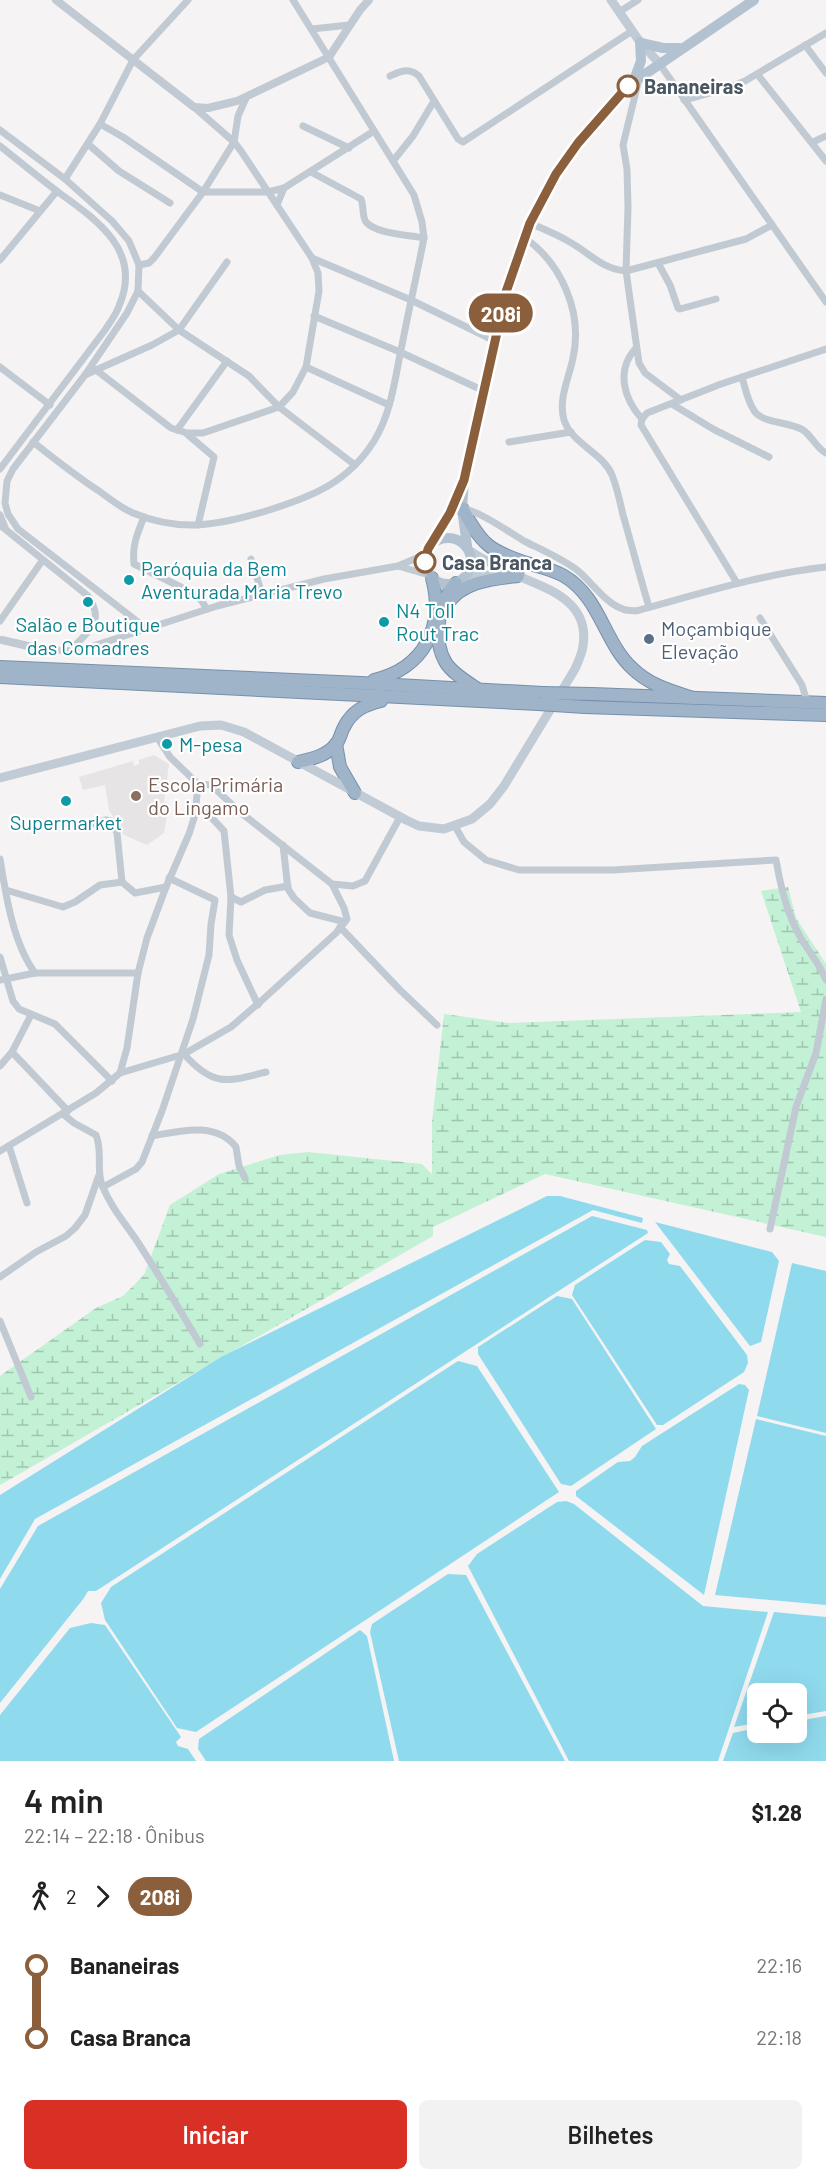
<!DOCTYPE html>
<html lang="pt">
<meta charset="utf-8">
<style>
body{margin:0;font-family:Barlow,sans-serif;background:#f2f2f2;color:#222;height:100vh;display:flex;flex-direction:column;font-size:22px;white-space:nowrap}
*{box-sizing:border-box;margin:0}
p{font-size:20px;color:#767676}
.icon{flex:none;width:33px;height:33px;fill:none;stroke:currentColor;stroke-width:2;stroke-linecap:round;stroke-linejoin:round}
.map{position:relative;height:1761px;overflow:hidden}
.panel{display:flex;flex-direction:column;background:#fff;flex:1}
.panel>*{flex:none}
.badge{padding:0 12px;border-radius:20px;font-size:21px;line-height:39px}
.buttons{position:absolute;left:747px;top:1683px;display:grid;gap:12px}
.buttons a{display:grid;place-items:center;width:60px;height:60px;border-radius:9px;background:#fff;box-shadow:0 6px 24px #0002;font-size:30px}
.map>.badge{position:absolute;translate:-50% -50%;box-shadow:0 0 0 3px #fff}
.legs{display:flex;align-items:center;gap:9px;height:66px;padding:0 24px;font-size:20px}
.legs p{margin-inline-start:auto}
.summary{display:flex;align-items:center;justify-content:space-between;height:102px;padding:0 24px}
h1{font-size:33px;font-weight:600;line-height:45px}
.action{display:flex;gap:12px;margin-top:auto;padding:12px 24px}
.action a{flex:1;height:69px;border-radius:9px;background:#d93025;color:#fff;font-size:24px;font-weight:600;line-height:69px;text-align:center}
.action a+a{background:#f2f2f2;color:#222}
ul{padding:0 24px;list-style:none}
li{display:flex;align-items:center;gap:21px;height:72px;font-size:22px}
li i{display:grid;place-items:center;width:9px;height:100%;margin:0 8px;background:currentColor}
li i::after{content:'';width:15px;height:15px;margin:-8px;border:4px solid;border-radius:50%;background:#fff}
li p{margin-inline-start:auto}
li:first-child i{background:linear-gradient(#0000 50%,currentColor 0)}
li:last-child i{background:linear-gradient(currentColor 50%,#0000 0)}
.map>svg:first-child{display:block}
</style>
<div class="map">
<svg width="826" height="1761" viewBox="0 0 826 1761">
<defs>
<pattern id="wetland-marsh" width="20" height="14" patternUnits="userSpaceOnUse" patternTransform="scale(1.5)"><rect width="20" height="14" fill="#c3f1d5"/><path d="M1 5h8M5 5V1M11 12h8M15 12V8" fill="none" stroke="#a0c6b0"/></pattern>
</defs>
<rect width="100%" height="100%" fill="#f5f3f3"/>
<polygon fill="#e6e4e5" points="154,755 169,764 164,802 166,802 167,816 164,833 147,845 124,835 109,810 105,785 83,790 79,777 133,761 134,766 139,764 139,760"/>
<polygon fill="url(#wetland-marsh)" points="788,887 796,918 826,964 826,1237 545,1174 433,1227 433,1236 0,1485 0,1376 96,1308 123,1296 144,1275 170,1205 219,1174 280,1155 308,1152 422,1164 432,1174 432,1122 444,1014 509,1023 801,1012 761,891"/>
<g fill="#90daee">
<polygon points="547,1196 560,1196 643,1218 642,1223 593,1210 35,1519 0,1579 0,1495 221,1357"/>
<polygon points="592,1216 647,1230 648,1233 96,1591 88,1591 84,1598 0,1703 0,1589 38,1526"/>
<polygon points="655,1222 772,1252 779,1261 761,1342 750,1346"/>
<polygon points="645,1240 661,1242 670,1254 667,1260 669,1264 680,1266 747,1355 748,1363 744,1372 663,1425 657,1425 572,1295 575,1285"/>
<polygon points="792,1263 826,1271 826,1433 757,1416"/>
<polygon points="557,1296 572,1299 656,1429 571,1486 561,1484 478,1354 478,1347"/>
<polygon points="458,1361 477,1366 559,1492 196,1732 177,1728 105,1620 101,1603 111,1587"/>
<polygon points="739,1384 745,1385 749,1390 704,1595 576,1496 576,1491 618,1462 630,1461 635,1457 642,1446"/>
<polygon points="756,1419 826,1436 826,1605 715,1595"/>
<polygon points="566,1501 574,1504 703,1606 768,1612 718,1761 569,1761 468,1566 477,1554 557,1502"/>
<polygon points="448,1574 466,1575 565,1761 399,1761 370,1632 372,1624"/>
<polygon points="774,1612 826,1617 826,1711 797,1716 796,1694 758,1694 757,1723 734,1727"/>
<polygon points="91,1623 105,1625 181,1737 176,1742 178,1746 188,1749 196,1761 0,1761 0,1715 70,1628"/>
<polygon points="360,1630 367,1636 394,1761 206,1761 198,1749 199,1739"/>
<polygon points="826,1716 826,1761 723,1761 733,1733 757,1728 758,1732 796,1732 797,1721"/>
</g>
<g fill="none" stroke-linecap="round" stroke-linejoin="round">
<g stroke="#7690ad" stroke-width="14">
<g id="trunk">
<path d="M462,508C482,545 489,551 530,564C541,567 554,570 564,576C600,597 604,642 632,668C649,685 671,691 693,698"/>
<path d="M456,583C438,602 432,640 446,663C453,674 468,682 479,690"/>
<path d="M447,605C462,581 493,579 518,576"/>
<polyline points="0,667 361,683 543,693"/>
<polyline points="0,677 538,704"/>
<path d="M374,680C424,668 445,627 432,578"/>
<polyline points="592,694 826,703"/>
<polyline points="585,707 826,715"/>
<polyline points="336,744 340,767 355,793"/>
<path d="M298,762C311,759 327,756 336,744C340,740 341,732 344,727C352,711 364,705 381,701"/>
</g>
</g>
<g stroke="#c1cad2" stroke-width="7">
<polyline points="619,12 638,0"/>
<polyline points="312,29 349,25"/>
<polyline points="805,45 826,73"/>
<polyline points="659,63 826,302"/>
<polyline points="758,75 826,161"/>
<path d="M390,76C401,71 409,67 419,76L458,139L463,142L632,31"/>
<polyline points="639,79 623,145 627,169 628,207 626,271 639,363 645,373 681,400"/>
<polyline points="684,100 728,88 745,81 826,33"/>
<polyline points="100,124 123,137 203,192 268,192 284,188 374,131"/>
<polyline points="303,126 349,148"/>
<polyline points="0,130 65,179 112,221 129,241 139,265 138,291 127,313 85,375 13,469 7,481 5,503 8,514 18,529 147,629"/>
<polyline points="813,142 826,136"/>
<polyline points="88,144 119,171 170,203"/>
<path d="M0,146C19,161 38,177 58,192C97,220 143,251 119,306C116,315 110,322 105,330L0,469"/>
<polyline points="393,161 413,136 434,101"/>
<path d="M311,172L361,199C364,206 362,217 366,222C376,234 409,235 424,238"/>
<polyline points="65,179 100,124 133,60 188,0"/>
<polyline points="0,195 40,211"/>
<polyline points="277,205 284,188"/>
<path d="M530,223C543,229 556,234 568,241C590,253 600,268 626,271L746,239L772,225"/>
<path d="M525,238C562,264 583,313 573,358C569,378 558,399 564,420C572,444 603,453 612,475C617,487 620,502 623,515C632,546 640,577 649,607"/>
<polyline points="312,258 411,300 495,341"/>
<polyline points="0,260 57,191"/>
<polyline points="658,263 670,285 678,308 680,309 716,299"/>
<polyline points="139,265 149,263 154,258 203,192 234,142 238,116 246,98"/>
<polyline points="138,291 179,330 249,376 279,407 355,465"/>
<polyline points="314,316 400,352 484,391"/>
<path d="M636,348C616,370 623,398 642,419"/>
<polyline points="0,367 50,405"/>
<polyline points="306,367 389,405"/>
<polyline points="96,370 152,345 179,330 227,262"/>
<polyline points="85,375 96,370 171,428 187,433 203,433 279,407 293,392 306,367 319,291 318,273 312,258 241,151 234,142 194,107"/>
<path d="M742,377C745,388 748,403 755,412C763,423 790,422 803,430C812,436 817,449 826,453"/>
<polyline points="672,404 713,429 769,457"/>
<polyline points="177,430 227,361"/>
<polyline points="187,434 214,457 198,525"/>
<path d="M33,442C55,459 76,476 99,491C110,499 121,508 133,513C181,533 219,525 266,511C311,497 348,483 374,441C392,412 395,377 402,345C409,309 417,274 424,238L422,222L414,195L293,0"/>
<polyline points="509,442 571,432"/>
<path d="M463,508C486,515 504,529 524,541C542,550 561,558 577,570C591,581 606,604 623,609C626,611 632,610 636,611C699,594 762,574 826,567"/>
<polyline points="0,515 5,527"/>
<path d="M144,517C137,534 132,546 134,564L193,593L201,600L207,609"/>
<path d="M0,525L88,596C106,623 88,630 70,651"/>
<polyline points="251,559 262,594"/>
<polyline points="398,566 429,575"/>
<polyline points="737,583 641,425 642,419 647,413 721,384 826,349"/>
<polyline points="760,618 802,685 807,702"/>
<polyline points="0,621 42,561"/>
<polyline points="41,649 70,651 90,647 217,606 324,579 398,566 426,554"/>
<polyline points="197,807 211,817 224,831 231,897 229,935 237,960 258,1005"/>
<polyline points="68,826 84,826 106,820 111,821 117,833 122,882 135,893 166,887"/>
<path d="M455,826L464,842L486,860L519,870H613L776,860C781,888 787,915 802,940C810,953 820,965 826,980"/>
<polyline points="283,845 288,889 294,898 310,913 345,922"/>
<path d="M0,859C6,896 13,943 35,973"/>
<polyline points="332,884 353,886 365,881 400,817"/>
<polyline points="6,890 63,907 75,902 100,885 122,882"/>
<polyline points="231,897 241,902 265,890 288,886"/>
<polyline points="340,927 400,990 437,1025"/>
<polyline points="0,957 13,1001 19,1009 55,1024 112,1081"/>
<polyline points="0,980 35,973 138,973"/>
<polyline points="12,1052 68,1111"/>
<path d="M184,1054C213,1087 227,1082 266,1072"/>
<polyline points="0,1066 12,1052 31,1015"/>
<polyline points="120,1073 184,1054 231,1027 260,1002 336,933 347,919 344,908 332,884 240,812 211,785 198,784 170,757 157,737"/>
<path d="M63,1114L74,1123L96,1135C103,1152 96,1169 102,1185C111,1208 126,1224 139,1244C160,1277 180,1310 200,1344"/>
<path d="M152,1136C179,1131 216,1121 236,1147L239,1166L245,1178"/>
<polyline points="9,1146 27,1203"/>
<polyline points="0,1151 96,1093 120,1073 127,1048 138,973 147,938 166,887 189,834 195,815 198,784"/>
<polyline points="103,1187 136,1169 142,1162 162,1111 193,1019 209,955 211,924 215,900 169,878"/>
<polyline points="770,1229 796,1107 816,1053 826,999"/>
<polyline points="0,1277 36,1252 66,1236 75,1228 85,1215 99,1175"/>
<polyline points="0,1321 31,1397"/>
</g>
<g stroke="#c1cad2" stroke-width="8">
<polyline points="56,0 194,107 208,108 237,101 329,57 360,10 369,0"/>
<polyline points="2,640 41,649"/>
</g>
<g stroke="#c1cbd6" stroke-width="9">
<polyline points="611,0 640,42 659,63"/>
<polyline points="462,580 483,575 498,575"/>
<path d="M0,778L200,726L221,725L244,732L406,820L419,826L444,829L472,819L490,804L504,786L575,669C578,662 582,654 583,646C590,601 548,589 516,575C500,568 485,561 470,551"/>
</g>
<g stroke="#b3c2d1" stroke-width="10">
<polyline points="641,43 663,48 679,48"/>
<polyline points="634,80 641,61 640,42"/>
<circle cx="448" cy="561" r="23"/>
<polyline points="432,542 450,512 461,487"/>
<polyline points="467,546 462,508 464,480 510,279 530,223 556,174 590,128 632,83 754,0"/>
</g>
<use href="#trunk" stroke="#9fb4c9" stroke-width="12"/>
<g stroke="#7690ad" stroke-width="14" stroke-linecap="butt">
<g id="trunk-bridge">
<polyline points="543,693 592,694"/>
<polyline points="538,704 585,707"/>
</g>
</g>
<use href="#trunk-bridge" stroke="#9fb4c9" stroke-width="12"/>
</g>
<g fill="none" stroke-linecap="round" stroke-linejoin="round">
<g stroke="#fff" stroke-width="14">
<polyline id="line-1" points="425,562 428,549 450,513 464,480 506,292 530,223 556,174 578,143 628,86"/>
</g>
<use href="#line-1" stroke="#8b5e3c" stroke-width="9"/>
</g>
<g fill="#fff" stroke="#8b5e3c" stroke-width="3">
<circle cx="628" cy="86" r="10"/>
<circle cx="425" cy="562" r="10"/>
</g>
<g fill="#0f9aa8" stroke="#fff" stroke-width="2">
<circle cx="129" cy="580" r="6"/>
<circle cx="88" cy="602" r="6"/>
<circle cx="384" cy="622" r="6"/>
<circle cx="167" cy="744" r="6"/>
<circle cx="66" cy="801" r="6"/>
</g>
<circle fill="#5c6f8a" stroke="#fff" stroke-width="2" cx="649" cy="639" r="6"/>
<circle fill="#8d6e63" stroke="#fff" stroke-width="2" cx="136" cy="796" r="6"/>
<g text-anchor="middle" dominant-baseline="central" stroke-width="4.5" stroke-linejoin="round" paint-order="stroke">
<g font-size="20" font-weight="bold" fill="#4a5661" stroke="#fff" text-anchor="start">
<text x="644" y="86">Bananeiras</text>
<text x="442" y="562">Casa Branca</text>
</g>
<g font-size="20" fill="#0d838f" stroke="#fff" text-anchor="start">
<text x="141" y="568">Paróquia da Bem<tspan x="141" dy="23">Aventurada Maria Trevo</tspan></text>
<text x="396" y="610">N4 Toll<tspan x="396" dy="23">Rout Trac</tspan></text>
<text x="88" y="624" text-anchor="middle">Salão e Boutique<tspan x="88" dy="23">das Comadres</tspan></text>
<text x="179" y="744">M-pesa</text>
<text x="66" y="822" text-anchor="middle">Supermarket</text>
</g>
<g font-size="20" fill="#4e5e75" stroke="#fff" text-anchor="start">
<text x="661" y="628">Moçambique<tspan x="661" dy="23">Elevação</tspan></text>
</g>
<g font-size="20" fill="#785e54" stroke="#fff" text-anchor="start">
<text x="148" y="784">Escola Primária<tspan x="148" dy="23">do Lingamo</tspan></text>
</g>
</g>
</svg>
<div class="buttons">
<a><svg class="icon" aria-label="locate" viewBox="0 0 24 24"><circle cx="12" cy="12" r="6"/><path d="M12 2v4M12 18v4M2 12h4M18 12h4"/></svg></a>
</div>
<b class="badge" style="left:501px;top:313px;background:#8b5e3c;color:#fff">208i</b>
</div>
<section class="panel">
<div class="summary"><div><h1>4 min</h1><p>22:14 – 22:18 · Ônibus</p></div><b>$1.28</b></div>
<div class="legs"><svg class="icon" aria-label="walk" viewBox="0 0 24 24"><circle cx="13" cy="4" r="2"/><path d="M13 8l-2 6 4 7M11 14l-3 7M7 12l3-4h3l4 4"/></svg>2<svg class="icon" aria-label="forward" viewBox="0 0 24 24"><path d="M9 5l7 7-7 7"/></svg><b class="badge" style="background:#8b5e3c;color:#fff">208i</b></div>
<ul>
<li><i style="color:#8b5e3c"></i><b>Bananeiras</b><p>22:16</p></li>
<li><i style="color:#8b5e3c"></i><b>Casa Branca</b><p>22:18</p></li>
</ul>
<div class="action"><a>Iniciar</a><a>Bilhetes</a></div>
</section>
